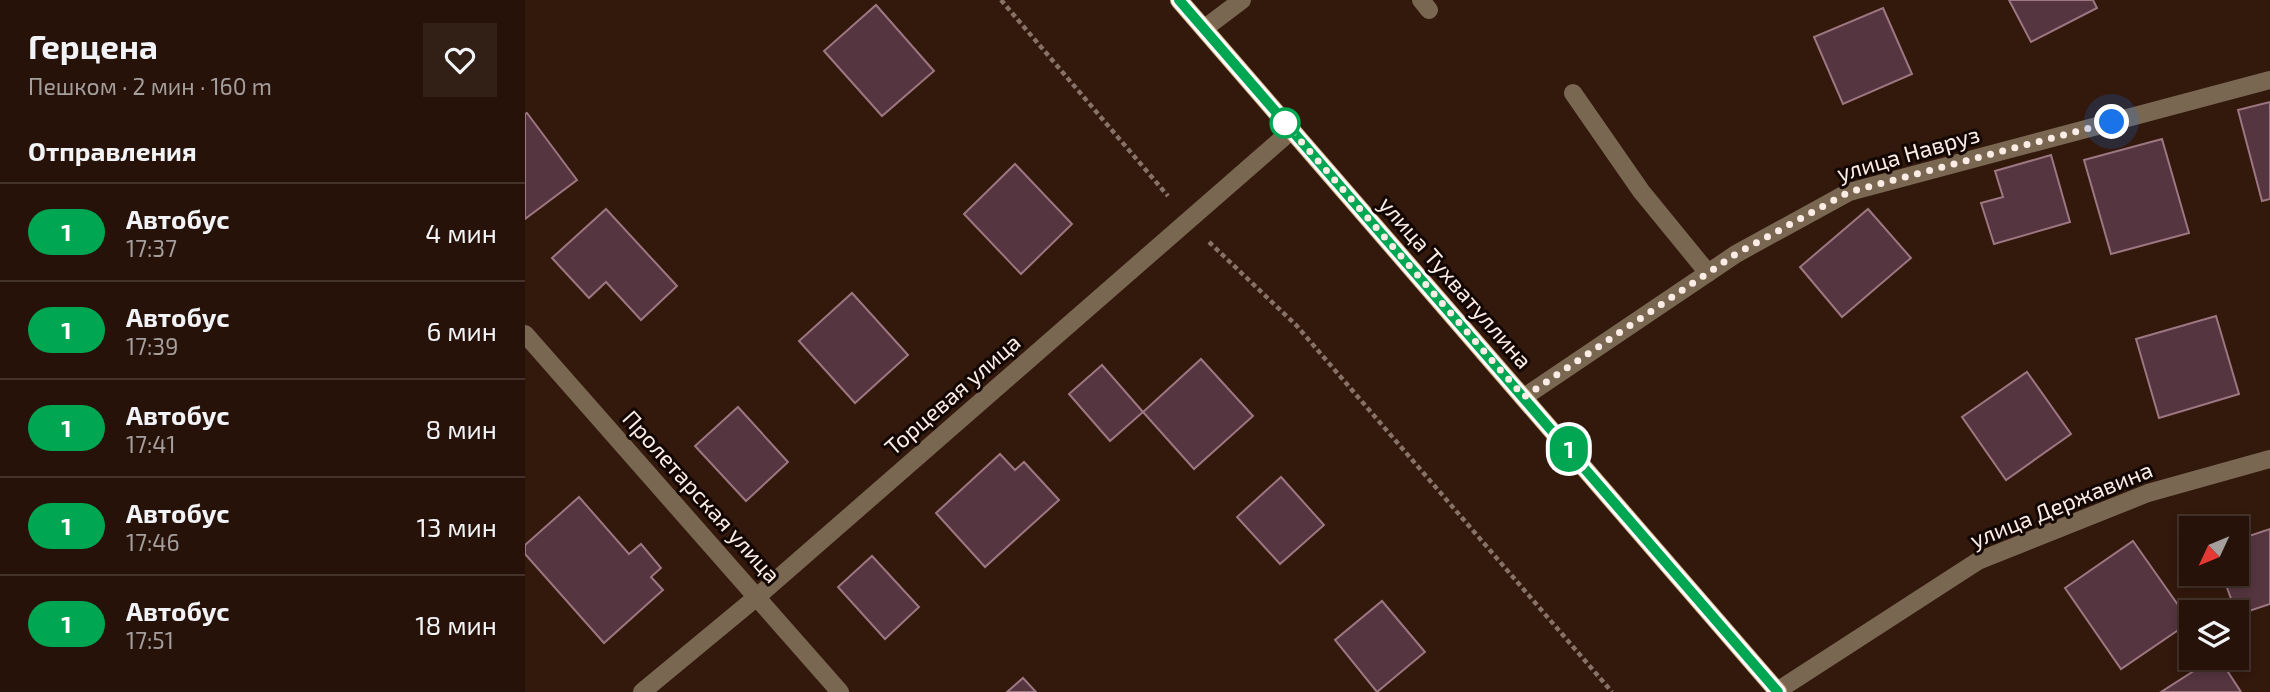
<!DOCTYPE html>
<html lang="ru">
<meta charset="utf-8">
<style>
body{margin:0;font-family:"Exo 2",sans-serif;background:#322017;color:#f1f3f6;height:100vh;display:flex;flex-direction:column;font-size:26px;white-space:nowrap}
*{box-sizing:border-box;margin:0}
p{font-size:23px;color:#a49e9c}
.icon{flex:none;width:38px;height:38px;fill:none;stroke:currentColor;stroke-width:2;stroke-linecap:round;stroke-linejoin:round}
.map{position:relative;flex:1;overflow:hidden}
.panel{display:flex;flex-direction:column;background:#261209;width:525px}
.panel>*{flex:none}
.badge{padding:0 14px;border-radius:23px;font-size:24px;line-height:46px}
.needle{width:46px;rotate:226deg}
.controls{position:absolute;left:1654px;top:516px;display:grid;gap:14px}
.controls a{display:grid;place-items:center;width:70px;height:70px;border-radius:0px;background:#261209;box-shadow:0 4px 10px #0003,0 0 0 2px #42322a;font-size:35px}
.you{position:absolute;width:35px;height:35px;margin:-18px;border:5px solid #fff;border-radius:50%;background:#1a73e8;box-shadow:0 0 0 10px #1a73e833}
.map>.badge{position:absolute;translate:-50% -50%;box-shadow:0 0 0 4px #fff}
h2{padding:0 28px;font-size:26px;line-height:63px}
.round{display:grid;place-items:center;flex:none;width:74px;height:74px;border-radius:0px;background:#322017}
.head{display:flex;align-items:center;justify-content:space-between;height:119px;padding:0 28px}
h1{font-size:33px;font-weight:700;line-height:52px}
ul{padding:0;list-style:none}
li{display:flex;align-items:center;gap:21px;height:98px;padding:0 28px;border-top:2px solid #42322a}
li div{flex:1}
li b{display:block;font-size:26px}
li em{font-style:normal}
li .badge{min-width:77px;font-weight:700;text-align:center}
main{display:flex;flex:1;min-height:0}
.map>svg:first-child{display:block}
</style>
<main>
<section class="panel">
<div class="head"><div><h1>Герцена</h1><p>Пешком · 2 мин · 160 m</p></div><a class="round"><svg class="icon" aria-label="heart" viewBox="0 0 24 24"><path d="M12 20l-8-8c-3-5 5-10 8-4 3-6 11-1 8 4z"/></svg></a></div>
<h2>Отправления</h2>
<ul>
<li><span class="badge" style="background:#00a651;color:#fff">1</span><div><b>Автобус</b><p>17:37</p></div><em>4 мин</em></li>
<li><span class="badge" style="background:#00a651;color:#fff">1</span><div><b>Автобус</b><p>17:39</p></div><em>6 мин</em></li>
<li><span class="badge" style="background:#00a651;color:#fff">1</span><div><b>Автобус</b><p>17:41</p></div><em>8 мин</em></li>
<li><span class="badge" style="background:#00a651;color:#fff">1</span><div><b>Автобус</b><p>17:46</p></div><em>13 мин</em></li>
<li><span class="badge" style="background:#00a651;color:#fff">1</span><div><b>Автобус</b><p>17:51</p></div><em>18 мин</em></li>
</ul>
</section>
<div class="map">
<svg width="1745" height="692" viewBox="0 0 1745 692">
<rect width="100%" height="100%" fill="#33180c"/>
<g fill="#55353f" stroke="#9c7782" stroke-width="2">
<polygon points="1484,0 1568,0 1572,8 1506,42"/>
<polygon points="351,5 409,71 357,116 299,51"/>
<polygon points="1358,8 1387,74 1318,104 1289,37"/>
<polygon points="1745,102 1745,199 1737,201 1713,110"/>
<polygon points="2,113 52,180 0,219 0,114"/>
<polygon points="1637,139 1664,233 1586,254 1559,160"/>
<polygon points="1526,155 1545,222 1469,244 1456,203 1478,197 1470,171"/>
<polygon points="490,164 547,224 496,274 439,214"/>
<polygon points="81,209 152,286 116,320 81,282 64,298 27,258"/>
<polygon points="1343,209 1386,258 1317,317 1275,267"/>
<polygon points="327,293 383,355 330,403 274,341"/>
<polygon points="1691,316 1714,394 1634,418 1611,339"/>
<polygon points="676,359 728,416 669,469 618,412"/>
<polygon points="577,365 618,412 585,441 544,394"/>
<polygon points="1502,372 1546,434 1481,480 1437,417"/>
<polygon points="213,407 263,462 221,501 170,446"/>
<polygon points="475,454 490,470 499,462 534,500 460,567 411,513"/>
<polygon points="756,477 799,525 755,564 712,517"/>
<polygon points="54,497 104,554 116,544 136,568 126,577 138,590 79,643 0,554 0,545"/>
<polygon points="1745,529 1745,604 1712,615 1697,574 1712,574 1712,540"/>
<polygon points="1608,541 1665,622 1596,669 1540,588"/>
<polygon points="347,556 394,607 360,639 313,587"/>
<polygon points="857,601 900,652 852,692 810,640"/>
<polygon points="1689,658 1694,658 1716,692 1636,692"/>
<polygon points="498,678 511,692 482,692"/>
</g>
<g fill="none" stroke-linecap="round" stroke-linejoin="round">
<g stroke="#887268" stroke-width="4.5" stroke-dasharray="5 3.5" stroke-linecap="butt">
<polyline points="476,0 643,196"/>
<polyline points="684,242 771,325 1087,692"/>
</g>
<g stroke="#7a6752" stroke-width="18">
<polyline points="896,0 904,10"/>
<polyline points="680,28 717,0"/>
<polyline points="1048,93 1116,191 1183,273"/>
</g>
<g stroke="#7a6752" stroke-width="18">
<polyline points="0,334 315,692"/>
<polyline points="999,397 1211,254 1324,192 1745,80"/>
<polyline points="1252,691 1453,561 1623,493 1745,459"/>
<polyline points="117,692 233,596 767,130"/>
</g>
<polyline stroke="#d6ae82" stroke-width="18" points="654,0 1253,692"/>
</g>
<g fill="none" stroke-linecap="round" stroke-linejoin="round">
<g stroke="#fff" stroke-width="16">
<polyline id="line" points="654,0 1253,692"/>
</g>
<use href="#line" stroke="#00a651" stroke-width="10"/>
<polyline stroke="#fcece6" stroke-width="7" stroke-dasharray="0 12.6" points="760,123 999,397 1211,254 1324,192 1587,122"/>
</g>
<circle fill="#fff" stroke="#00a651" stroke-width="3.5" cx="760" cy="123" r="14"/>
<g text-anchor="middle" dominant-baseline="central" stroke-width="6" stroke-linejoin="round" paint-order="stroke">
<g font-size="23" fill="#fcece6" stroke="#130703">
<text transform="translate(1383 153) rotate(-16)">улица Навруз</text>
<text transform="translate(931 282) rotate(49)">улица Тухватуллина</text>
<text transform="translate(427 394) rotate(-41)">Торцевая улица</text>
<text transform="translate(177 496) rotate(48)">Пролетарская улица</text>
<text transform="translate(1536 504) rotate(-22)">улица Державина</text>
</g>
</g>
</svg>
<div class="controls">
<a><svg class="needle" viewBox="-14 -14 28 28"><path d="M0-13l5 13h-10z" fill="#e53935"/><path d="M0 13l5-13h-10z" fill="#a49e9c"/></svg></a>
<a><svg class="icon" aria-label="layers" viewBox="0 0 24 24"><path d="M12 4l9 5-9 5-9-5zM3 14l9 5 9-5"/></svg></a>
</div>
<div class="you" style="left:1587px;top:122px"></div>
<b class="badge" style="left:1044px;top:449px;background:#00a651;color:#fff">1</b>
</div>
</main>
